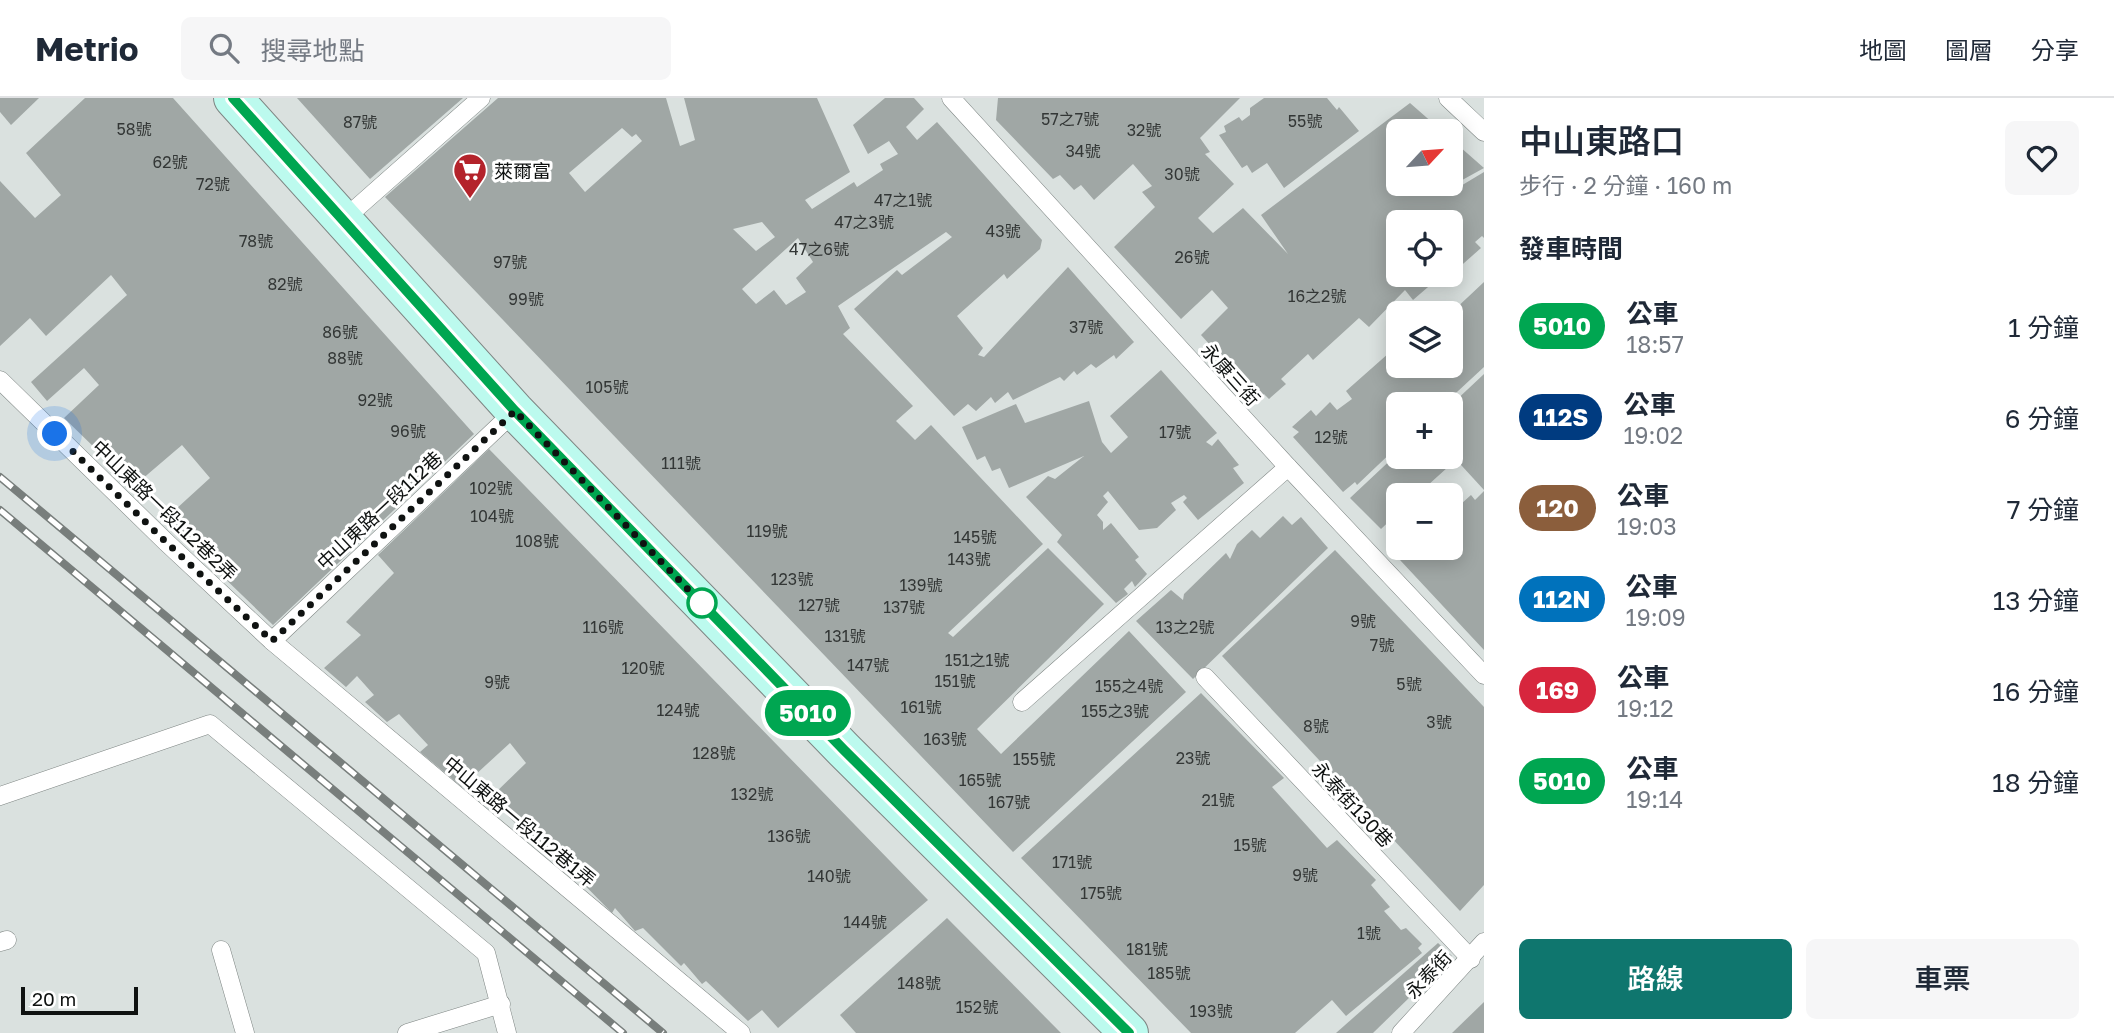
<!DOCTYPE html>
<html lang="zh-TW">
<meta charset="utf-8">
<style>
body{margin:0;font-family:"Golos Text","Noto Sans TC",sans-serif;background:#f6f6f7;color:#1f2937;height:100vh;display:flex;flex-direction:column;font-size:26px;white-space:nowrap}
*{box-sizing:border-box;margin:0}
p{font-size:23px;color:#747a83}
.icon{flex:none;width:38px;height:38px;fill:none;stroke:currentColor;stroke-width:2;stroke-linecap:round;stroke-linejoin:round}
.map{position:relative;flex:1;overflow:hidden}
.drawer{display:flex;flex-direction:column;background:#fff;width:630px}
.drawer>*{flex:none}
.badge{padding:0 14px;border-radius:23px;font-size:24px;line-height:46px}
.needle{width:46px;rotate:64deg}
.tools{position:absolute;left:1386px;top:21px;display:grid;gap:14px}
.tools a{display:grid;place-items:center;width:77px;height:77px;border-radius:10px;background:#fff;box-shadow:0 4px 18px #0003;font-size:35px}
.scale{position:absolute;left:21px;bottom:18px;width:117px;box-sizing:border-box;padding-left:7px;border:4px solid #0f1211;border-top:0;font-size:19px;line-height:24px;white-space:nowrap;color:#0f1211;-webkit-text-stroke:5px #fff;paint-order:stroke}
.you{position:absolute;width:35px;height:35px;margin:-18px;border:5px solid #fff;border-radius:50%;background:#1a73e8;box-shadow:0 0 0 10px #1a73e833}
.map>.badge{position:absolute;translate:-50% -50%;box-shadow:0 0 0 4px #fff}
h2{padding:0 35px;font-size:26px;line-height:63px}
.round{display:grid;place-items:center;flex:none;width:74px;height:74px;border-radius:10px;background:#f6f6f7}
.head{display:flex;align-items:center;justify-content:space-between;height:119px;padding:0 35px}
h1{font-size:33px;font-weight:600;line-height:52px}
.action{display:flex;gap:14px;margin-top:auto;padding:14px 35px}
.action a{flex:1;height:80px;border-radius:10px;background:#0f766e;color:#fff;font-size:28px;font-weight:600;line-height:80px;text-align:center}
.action a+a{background:#f6f6f7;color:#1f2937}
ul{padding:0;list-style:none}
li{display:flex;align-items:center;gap:21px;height:91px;padding:0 35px}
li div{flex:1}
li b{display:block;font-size:26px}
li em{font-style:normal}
li .badge{min-width:77px;font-weight:700;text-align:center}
header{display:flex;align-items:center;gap:42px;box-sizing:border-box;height:98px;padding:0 35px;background:#fff;border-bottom:2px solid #e0e1e3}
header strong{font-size:33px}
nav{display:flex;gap:38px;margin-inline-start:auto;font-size:24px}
.search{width:490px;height:63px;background:#f6f6f7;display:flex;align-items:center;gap:18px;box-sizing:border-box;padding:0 24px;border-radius:10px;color:#747a83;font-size:26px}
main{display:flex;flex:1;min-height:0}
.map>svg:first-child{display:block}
</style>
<header>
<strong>Metrio</strong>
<div class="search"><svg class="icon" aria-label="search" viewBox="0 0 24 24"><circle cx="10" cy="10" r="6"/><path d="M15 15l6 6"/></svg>搜尋地點</div>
<nav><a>地圖</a><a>圖層</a><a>分享</a></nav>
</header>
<main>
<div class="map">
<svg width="1484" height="935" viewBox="0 0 1484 935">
<rect width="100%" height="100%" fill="#dae1df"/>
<g fill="#a0a7a5" fill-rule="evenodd">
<polygon points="0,0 39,0 11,27 0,14"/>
<polygon points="85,0 173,0 474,336 273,527 164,422 210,380 182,347 134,388 64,320 99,287 84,270 47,303 31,284 127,197 111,177 46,238 30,220 0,248 0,83 35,120 61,97 26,55"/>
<polygon points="297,0 463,0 370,81"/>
<path d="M498,0H666L680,48L695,42L684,0H817L850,74L805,102L812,111L854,84L857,89L883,72L880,66L898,56L889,43L868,56L853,27L885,0H914L924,11L906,29L917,42L937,24L1042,142L1040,151L1007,181L1004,176L957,218L983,250L978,257L984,259L1068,169L1134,244L1116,261L1114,257L1096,270L1091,266L1077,277L1074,273L1064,283L1060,279L1013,302L1008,294L995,305L991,299L976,313L968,306L954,318L854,211L897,172L902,177L952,139L946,134L838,208L850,230L843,236L913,308L896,323L915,342L931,327L1043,446L948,535L953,539L1048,450L1104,506L977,631L1001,656L1129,533L1186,594L1013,754L385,99ZM622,30L632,39L636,36L642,43L585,94L569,75ZM762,124L775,139L756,153L733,131ZM798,140L813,164L796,180L806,194L786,207L774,192L756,206L742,191Z"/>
<polygon points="998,0 1240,0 1200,40 1210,54 1205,56 1234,86 1198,120 1213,135 1243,110 1288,156 1261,117 1410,5 1442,33 1398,33 1398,86 1451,86 1451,41 1484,70 1455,86 1459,89 1484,74 1484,140 1482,138 1475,144 1481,150 1455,173 1451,170 1451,124 1398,124 1398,177 1442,177 1413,202 1405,192 1369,229 1359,220 1313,262 1308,256 1281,281 1286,286 1269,301 1264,296 1259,301 1201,237 1228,210 1212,192 1181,221 1114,149 1155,109 1142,94 1152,88 1133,66 1094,102 1081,87 1074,92 1060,77 1053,81 996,22"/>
<polygon points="1264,0 1327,0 1337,12 1339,9 1359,33 1284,90 1267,65 1252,75 1247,67 1242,70 1219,37 1226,34 1224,28 1239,19 1242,23 1250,17 1250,10"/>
<polygon points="1484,184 1484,269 1444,306 1398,306 1398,348 1357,387 1355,384 1343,394 1293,339 1299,334 1292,329 1311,312 1316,318 1330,304 1337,312 1352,301 1346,293 1398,247 1398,268 1451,268 1451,215"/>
<polygon points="1161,272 1217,335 1206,344 1212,348 1218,341 1239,367 1233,370 1244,385 1198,422 1183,404 1187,400 1184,397 1171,405 1176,412 1157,430 1139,432 1108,393 1103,398 1108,404 1097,417 1103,424 1103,432 1111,425 1139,459 1135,462 1147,476 1135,489 1132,483 1124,491 1128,496 1116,505 1057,444 1062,437 1026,399 1048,378 1055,381 1084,358 1009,390 1000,370 992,373 985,358 977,362 962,329 1016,306 1025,325 1089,303 1102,344 1111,355 1128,339 1110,318"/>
<polygon points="1484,276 1484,392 1451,356 1451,307"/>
<polygon points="489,351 928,802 778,930 762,912 748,923 706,883 702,886 684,865 681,868 643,830 635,833 615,810 612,815 555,757 551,761 490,700 526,665 510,645 462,689 420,654 428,647 399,616 387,624 365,604 374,597 357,578 346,589 324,570 361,537 346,524 394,475 378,457"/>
<polygon points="1398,355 1398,359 1448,359 1443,363 1448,369 1417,397 1398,397 1398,415 1381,431 1350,400"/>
<polygon points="1484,393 1484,552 1400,462 1413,450 1451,450 1451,415 1471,397 1475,402"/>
<polygon points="1283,418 1292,427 1301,419 1328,450 1193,581 1136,523 1171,492 1183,502 1184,496 1226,455 1230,461 1237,446 1252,432 1260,440"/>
<polygon points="1335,452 1484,609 1484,787 1460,813 1222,558"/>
<polygon points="1201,595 1284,680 1272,689 1327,750 1337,742 1376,782 1371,787 1390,809 1384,813 1401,832 1406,830 1422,846 1418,850 1422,855 1346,918 1332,902 1295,935 1191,935 1021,760"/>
<polygon points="947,820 1061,935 856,935 840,917"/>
<polygon points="1438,845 1452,858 1373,935 1336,935"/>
<polygon points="1484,904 1484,935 1452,935"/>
</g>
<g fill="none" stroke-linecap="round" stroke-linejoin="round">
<g stroke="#7e8583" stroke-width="19">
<g id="service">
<polyline points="951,0 1288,369 1484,577"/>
<polyline points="1448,0 1484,34"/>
<polyline points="343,122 481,0"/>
<polyline points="0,282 166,444 272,543 741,935"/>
<polyline points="272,543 515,313"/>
<polyline points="1205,579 1471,861"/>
<polyline points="1022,604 1288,369"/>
<polyline points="0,698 210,626 486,855 507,935"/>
<polyline points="0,844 7,842"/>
<polyline points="221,852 245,935"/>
<polyline points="407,935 501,906"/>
<polyline points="1401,935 1484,844"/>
</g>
</g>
<g stroke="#7e8583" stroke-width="40">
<polyline id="secondary" points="233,0 515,313 844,652 1129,935"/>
</g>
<use href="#service" stroke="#fff" stroke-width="18"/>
<use href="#secondary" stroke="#bcfaee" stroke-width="38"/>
<g stroke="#787e7c" stroke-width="8">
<g id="rail">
<polyline points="0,379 663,935"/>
<polyline points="0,412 623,935"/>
</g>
</g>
<use href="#rail" stroke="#fff" stroke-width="5" stroke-dasharray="16" stroke-linecap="butt"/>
</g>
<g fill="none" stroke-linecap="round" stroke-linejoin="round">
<g stroke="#fff" stroke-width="16">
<polyline id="line" points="233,0 515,313 844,652 1129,935"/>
</g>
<use href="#line" stroke="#00a651" stroke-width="10"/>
<polyline stroke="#0f1211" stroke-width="7" stroke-dasharray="0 12.6" points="55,336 166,444 272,543 515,313 708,512 702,505"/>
</g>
<defs>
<g id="supermarket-pin" transform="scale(1.75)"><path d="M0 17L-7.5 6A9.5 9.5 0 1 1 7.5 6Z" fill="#b4232b" stroke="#fff"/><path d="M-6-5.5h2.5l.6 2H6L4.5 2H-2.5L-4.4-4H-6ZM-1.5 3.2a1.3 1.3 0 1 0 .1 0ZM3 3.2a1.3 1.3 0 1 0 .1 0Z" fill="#fff"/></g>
</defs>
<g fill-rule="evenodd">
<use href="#supermarket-pin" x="470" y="72"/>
</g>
<circle fill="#fff" stroke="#00a651" stroke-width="3.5" cx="702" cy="505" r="14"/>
<g text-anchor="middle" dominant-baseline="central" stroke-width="6" stroke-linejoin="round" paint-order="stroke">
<g font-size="16" fill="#333736">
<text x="1070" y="21">57之7號</text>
<text x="1305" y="23">55號</text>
<text x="360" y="24">87號</text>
<text x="134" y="31">58號</text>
<text x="1144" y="32">32號</text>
<text x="1083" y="53">34號</text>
<text x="170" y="64">62號</text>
<text x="1182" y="76">30號</text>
<text x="213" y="86">72號</text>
<text x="903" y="102">47之1號</text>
<text x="864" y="124">47之3號</text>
<text x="1003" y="133">43號</text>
<text x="256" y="143">78號</text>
<text x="819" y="151">47之6號</text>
<text x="1192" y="159">26號</text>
<text x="510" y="164">97號</text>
<text x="285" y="186">82號</text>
<text x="1317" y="198">16之2號</text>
<text x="526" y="201">99號</text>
<text x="1086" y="229">37號</text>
<text x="340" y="234">86號</text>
<text x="345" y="260">88號</text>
<text x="607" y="289">105號</text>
<text x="375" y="302">92號</text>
<text x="408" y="333">96號</text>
<text x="1175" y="334">17號</text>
<text x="1331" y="339">12號</text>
<text x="681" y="365">111號</text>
<text x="491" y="390">102號</text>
<text x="492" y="418">104號</text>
<text x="767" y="433">119號</text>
<text x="975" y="439">145號</text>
<text x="537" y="443">108號</text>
<text x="969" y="461">143號</text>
<text x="792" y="481">123號</text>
<text x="921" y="487">139號</text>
<text x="819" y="507">127號</text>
<text x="904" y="509">137號</text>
<text x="1363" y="523">9號</text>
<text x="603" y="529">116號</text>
<text x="1185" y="529">13之2號</text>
<text x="845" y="538">131號</text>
<text x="1382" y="547">7號</text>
<text x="977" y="562">151之1號</text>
<text x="868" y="567">147號</text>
<text x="643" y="570">120號</text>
<text x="955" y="583">151號</text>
<text x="497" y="584">9號</text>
<text x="1409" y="586">5號</text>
<text x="1129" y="588">155之4號</text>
<text x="921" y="609">161號</text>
<text x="678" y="612">124號</text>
<text x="1115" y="613">155之3號</text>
<text x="1439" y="624">3號</text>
<text x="1316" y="628">8號</text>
<text x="945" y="641">163號</text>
<text x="714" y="655">128號</text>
<text x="1193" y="660">23號</text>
<text x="1034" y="661">155號</text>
<text x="980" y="682">165號</text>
<text x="752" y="696">132號</text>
<text x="1218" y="702">21號</text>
<text x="1009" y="704">167號</text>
<text x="789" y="738">136號</text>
<text x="1250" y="747">15號</text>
<text x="1072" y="764">171號</text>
<text x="1305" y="777">9號</text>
<text x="829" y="778">140號</text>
<text x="1101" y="795">175號</text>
<text x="865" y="824">144號</text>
<text x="1369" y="835">1號</text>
<text x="1147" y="851">181號</text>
<text x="1169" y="875">185號</text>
<text x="919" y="885">148號</text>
<text x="977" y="909">152號</text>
<text x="1211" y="913">193號</text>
</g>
<g font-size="19" fill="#0f1211" stroke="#fff" text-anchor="start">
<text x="494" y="72">萊爾富</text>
</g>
<g font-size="19" fill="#0f1211" stroke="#fff">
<text transform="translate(1231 276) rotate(48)">永康三街</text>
<text transform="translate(165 412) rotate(44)">中山東路一段112巷2弄</text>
<text transform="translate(379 412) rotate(-43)">中山東路一段112巷</text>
<text transform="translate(1353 706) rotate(47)">永泰街130巷</text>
<text transform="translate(520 723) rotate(40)">中山東路一段112巷1弄</text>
<text transform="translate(1428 876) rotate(-47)">永泰街</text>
</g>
</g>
</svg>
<div class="tools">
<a><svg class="needle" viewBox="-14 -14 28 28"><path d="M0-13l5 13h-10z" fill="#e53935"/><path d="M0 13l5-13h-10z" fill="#747a83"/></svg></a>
<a><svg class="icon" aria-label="locate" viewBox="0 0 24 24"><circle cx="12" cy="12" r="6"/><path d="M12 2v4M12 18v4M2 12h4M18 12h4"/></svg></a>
<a><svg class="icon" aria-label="layers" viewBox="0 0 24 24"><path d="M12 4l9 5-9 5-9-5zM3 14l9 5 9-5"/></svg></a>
<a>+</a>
<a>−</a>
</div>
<div class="scale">20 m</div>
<div class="you" style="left:55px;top:336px"></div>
<b class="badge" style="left:808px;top:615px;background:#00a651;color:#fff">5010</b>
</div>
<section class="drawer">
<div class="head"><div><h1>中山東路口</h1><p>步行 · 2 分鐘 · 160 m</p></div><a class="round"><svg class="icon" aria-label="heart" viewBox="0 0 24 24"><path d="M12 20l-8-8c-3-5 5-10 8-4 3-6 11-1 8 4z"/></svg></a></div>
<h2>發車時間</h2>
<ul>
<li><span class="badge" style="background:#00a651;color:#fff">5010</span><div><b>公車</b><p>18:57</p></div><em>1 分鐘</em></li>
<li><span class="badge" style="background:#003b80;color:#fff">112S</span><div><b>公車</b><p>19:02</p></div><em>6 分鐘</em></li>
<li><span class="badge" style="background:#8b5e3c;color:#fff">120</span><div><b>公車</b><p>19:03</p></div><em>7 分鐘</em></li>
<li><span class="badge" style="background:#0072bc;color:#fff">112N</span><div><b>公車</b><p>19:09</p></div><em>13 分鐘</em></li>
<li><span class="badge" style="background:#d7263d;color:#fff">169</span><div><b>公車</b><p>19:12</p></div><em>16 分鐘</em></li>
<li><span class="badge" style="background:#00a651;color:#fff">5010</span><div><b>公車</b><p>19:14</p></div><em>18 分鐘</em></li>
</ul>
<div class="action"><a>路線</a><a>車票</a></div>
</section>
</main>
